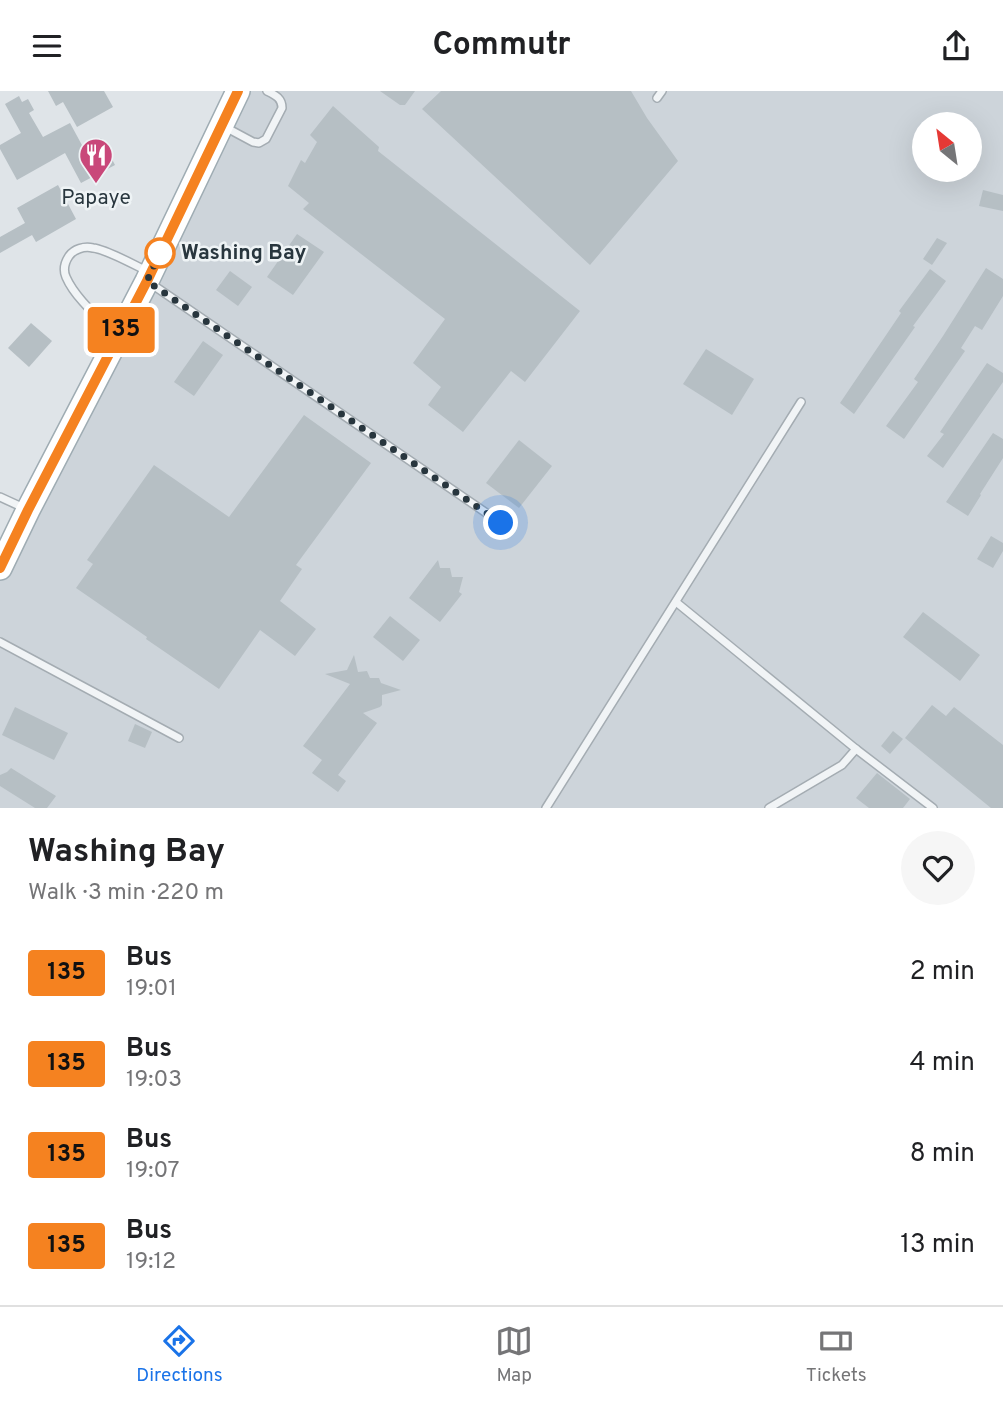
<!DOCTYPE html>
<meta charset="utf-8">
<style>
body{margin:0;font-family:Overpass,sans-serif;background:#f6f6f6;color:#202124;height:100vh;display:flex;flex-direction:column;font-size:26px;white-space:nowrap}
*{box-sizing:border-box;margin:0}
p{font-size:23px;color:#757577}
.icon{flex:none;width:38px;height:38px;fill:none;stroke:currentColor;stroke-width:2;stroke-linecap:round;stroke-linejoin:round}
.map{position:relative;height:717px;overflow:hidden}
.details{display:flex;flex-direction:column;background:#fff;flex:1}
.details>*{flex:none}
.badge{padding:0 14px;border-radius:5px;font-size:24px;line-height:46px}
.needle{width:46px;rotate:330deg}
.controls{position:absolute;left:912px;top:21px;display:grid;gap:14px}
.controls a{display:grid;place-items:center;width:70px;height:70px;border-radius:50%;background:#fff;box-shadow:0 7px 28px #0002;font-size:35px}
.you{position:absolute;width:35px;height:35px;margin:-18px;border:5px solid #fff;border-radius:50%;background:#1a73e8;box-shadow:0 0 0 10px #1a73e833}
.map>.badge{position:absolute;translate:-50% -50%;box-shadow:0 0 0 4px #fff}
.round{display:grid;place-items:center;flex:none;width:74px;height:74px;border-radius:37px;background:#f6f6f6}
.head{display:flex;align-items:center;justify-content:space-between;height:119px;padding:0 28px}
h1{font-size:33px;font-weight:700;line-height:52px}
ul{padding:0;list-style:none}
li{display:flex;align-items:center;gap:21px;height:91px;padding:0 28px}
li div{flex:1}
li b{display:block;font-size:26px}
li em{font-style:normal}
li .badge{min-width:77px;font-weight:700;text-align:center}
header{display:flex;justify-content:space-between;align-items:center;height:91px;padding:0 28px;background:#fff;font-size:32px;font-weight:700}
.tabs{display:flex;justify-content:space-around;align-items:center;height:98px;border-top:2px solid #e0e0e0;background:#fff;font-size:19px;color:#757577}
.tabs a{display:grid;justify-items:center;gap:4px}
.tabs .selected{color:#1a73e8}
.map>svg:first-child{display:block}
</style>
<header><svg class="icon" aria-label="menu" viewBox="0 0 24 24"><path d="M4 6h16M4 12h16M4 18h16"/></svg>Commutr<svg class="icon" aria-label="share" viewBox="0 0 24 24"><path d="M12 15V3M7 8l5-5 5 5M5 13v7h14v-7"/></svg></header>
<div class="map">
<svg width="1003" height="717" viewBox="0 0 1003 717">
<rect width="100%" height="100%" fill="#dfe4e8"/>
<path fill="#cdd4da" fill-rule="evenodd" d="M236,0H1003V717H0V468ZM924,33H970V79H924Z"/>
<g fill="#b6bfc4">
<polygon points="48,0 104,0 113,16 77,36 63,11 56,15"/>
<polygon points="380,0 415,0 405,14 400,14"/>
<polygon points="441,0 631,0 647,27 678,70 590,174 422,18"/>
<polygon points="19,5 22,11 28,8 34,19 29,22 43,46 70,32 83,56 101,47 115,74 81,92 65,62 17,89 0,58 0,54 21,42 5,13"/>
<polygon points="333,15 379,56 378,60 580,220 525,291 511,280 463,341 428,314 441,296 413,272 445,228 303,118 309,112 288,95 301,69 305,72 317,51 310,44"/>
<polygon points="58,94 76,128 36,151 32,144 0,162 0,146 25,132 17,117"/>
<polygon points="983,99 1003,104 1003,120 979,115"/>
<polygon points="297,143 324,161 293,204 267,186"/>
<polygon points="937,147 947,152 932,174 923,168"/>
<polygon points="986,177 1003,188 1003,205 982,239 975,235 961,257 965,260 904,348 886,335 918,291 914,288 943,245"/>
<polygon points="930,178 946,190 913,235 915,236 854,323 840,312 901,222 899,220"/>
<polygon points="230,180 252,196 238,215 216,199"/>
<polygon points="31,232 52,250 29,276 8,257"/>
<polygon points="203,250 223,264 194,305 174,291"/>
<polygon points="706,258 754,288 732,324 683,293"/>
<polygon points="987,272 1003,282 1003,291 943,377 927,365 944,343 940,341"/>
<polygon points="304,324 371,372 296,474 302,478 280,510 316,538 295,565 260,539 219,598 146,548 147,546 76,497 93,473 87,469 154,374 229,426"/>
<polygon points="993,342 1003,348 1003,367 980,403 981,404 968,425 946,411"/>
<polygon points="519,349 552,375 519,417 486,392"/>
<polygon points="991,445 1003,452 1003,460 993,477 977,468"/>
<polygon points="438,469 440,477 450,477 452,486 463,486 459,501 462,503 440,531 409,507"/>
<polygon points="923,521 980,564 960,590 903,546"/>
<polygon points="390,525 420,549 403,570 373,546"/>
<polygon points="354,564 358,581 367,580 370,587 379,587 381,592 401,599 382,604 382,614 380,616 363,622 377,632 338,684 346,690 338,701 312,682 322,669 303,655 350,593 325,583 347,579"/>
<polygon points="932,614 946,625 954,616 1003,654 1003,717 991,717 905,647"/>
<polygon points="15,616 68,642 54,669 2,644"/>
<polygon points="135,633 152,641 145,657 128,650"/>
<polygon points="893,640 903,648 890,663 881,655"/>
<polygon points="11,677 56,705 47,717 35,717 0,695 0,684 7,681"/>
<polygon points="877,682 910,708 903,717 869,717 856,707"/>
</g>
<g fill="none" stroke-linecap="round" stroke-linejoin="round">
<g stroke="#a4acb2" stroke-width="10">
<g id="lane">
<polyline points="657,7 662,0"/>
<path d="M225,36L253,51L259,52L266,48L282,17C282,7 275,4 267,0"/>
<polyline points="150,192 501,432"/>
<path d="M115,243C99,227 75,207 66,186C63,179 65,171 69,165C74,158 84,155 93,157C106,158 134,174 147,180"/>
<polyline points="0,406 24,417"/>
<polyline points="676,511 856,658 933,717"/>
<polyline points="0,551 179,647"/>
<polyline points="546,717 801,311"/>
<polyline points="769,717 842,674 856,658"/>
</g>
</g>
<g stroke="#9facb3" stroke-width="26">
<polyline id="primary" points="0,477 28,419 147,190 238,0"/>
</g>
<use href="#lane" stroke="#f1f4f6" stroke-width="7"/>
<use href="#primary" stroke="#fff" stroke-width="23"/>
</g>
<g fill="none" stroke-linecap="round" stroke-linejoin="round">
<g stroke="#fff" stroke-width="16">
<polyline id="line" points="0,477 28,419 147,190 238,0"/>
</g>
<use href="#line" stroke="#f58220" stroke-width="10"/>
<polyline stroke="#28363e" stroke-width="7" stroke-dasharray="0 12.6" points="160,162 162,157 147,190 501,432"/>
</g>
<defs>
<g id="restaurant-pin" transform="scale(1.75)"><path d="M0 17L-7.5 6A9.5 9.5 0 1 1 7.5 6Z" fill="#c9487a" stroke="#eef3f5"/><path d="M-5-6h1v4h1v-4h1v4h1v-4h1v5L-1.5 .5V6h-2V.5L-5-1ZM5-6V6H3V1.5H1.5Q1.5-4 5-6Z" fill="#fff"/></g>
</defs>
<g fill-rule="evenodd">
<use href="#restaurant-pin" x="96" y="64"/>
</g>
<circle fill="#fff" stroke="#f58220" stroke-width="3.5" cx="160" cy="162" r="14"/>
<g text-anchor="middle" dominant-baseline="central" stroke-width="5" stroke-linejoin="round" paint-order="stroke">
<g font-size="21" fill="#28363e" stroke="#eef3f5">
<text x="96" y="107">Papaye</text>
</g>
<g font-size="21" font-weight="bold" fill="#28363e" stroke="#eef3f5" text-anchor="start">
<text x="181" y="162">Washing Bay</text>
</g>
</g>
</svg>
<div class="controls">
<a><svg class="needle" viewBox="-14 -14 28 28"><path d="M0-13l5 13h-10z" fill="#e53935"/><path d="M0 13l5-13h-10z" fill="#757577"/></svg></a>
</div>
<div class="you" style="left:501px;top:432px"></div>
<b class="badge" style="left:121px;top:239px;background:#f58220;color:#111">135</b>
</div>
<section class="details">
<div class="head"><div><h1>Washing Bay</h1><p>Walk · 3 min · 220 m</p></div><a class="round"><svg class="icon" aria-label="heart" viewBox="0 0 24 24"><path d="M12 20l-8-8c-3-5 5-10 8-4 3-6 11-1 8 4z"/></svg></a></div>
<ul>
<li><span class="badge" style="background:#f58220;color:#111">135</span><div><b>Bus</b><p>19:01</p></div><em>2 min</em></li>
<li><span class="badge" style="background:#f58220;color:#111">135</span><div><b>Bus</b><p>19:03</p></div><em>4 min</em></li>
<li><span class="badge" style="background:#f58220;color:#111">135</span><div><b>Bus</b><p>19:07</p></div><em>8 min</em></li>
<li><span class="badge" style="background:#f58220;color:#111">135</span><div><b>Bus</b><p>19:12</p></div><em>13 min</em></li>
</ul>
</section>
<nav class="tabs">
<a class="selected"><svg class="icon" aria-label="directions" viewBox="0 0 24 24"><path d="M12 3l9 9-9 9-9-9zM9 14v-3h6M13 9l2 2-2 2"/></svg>Directions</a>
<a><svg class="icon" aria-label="map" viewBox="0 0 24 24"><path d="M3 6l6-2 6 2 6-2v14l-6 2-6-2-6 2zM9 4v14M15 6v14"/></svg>Map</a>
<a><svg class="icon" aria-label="tickets" viewBox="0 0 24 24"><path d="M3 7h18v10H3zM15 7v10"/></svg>Tickets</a>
</nav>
